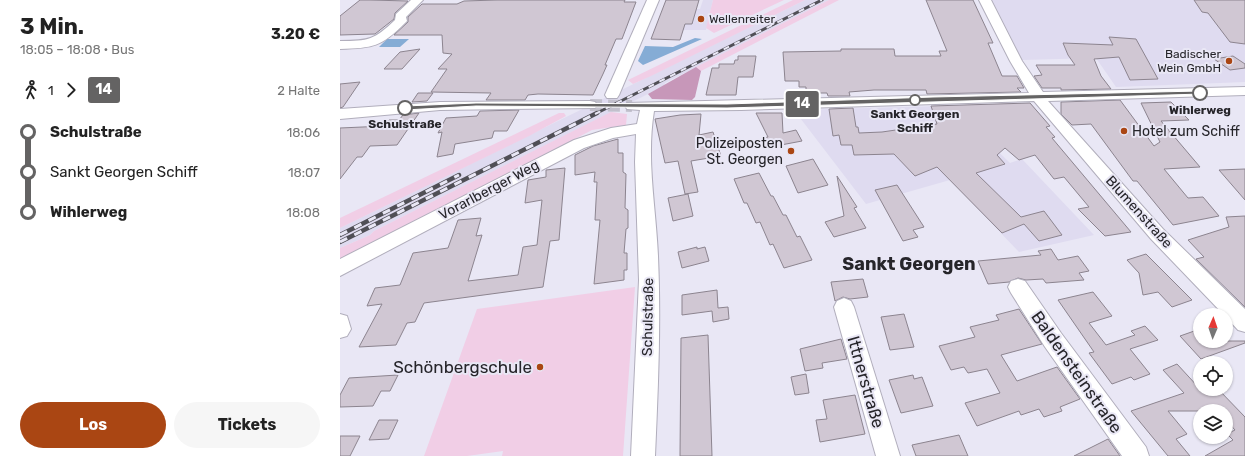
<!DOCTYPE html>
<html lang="de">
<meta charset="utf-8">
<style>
body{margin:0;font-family:Rubik,sans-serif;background:#f6f6f6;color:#222;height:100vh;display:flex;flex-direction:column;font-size:15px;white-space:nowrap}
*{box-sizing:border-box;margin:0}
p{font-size:13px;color:#767676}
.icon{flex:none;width:22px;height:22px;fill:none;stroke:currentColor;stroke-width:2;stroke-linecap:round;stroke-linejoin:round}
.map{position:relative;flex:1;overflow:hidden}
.panel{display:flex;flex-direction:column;background:#fff;width:340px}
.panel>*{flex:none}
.badge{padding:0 8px;border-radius:3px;font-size:14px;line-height:26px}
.needle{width:26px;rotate:2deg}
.fabs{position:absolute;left:853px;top:308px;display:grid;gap:8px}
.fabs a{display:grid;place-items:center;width:40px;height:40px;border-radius:50%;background:#fff;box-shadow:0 1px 3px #0004;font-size:20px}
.map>.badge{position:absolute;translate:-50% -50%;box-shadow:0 0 0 2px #fff}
.legs{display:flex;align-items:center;gap:6px;height:44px;padding:0 20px;font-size:13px}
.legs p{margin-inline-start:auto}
.overview{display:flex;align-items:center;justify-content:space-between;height:68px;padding:0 20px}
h1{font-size:22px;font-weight:700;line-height:30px}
.button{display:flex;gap:8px;margin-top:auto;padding:8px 20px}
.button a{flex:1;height:46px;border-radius:24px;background:#aa4613;color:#fff;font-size:16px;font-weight:700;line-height:46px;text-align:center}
.button a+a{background:#f6f6f6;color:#222}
ul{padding:0 20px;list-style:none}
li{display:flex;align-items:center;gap:14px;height:40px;font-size:15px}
li i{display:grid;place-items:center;width:6px;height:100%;margin:0 5px;background:currentColor}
li i::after{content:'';width:10px;height:10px;margin:-5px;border:3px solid;border-radius:50%;background:#fff}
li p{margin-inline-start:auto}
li:first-child i{background:linear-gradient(#0000 50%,currentColor 0)}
li:last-child i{background:linear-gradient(currentColor 50%,#0000 0)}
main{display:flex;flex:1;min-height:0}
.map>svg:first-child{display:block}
</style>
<main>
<section class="panel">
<div class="overview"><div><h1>3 Min.</h1><p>18:05 – 18:08 · Bus</p></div><b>3.20 €</b></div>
<div class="legs"><svg class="icon" aria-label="walk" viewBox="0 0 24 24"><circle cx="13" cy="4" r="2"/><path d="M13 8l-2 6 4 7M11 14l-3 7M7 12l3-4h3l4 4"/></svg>1<svg class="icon" aria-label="forward" viewBox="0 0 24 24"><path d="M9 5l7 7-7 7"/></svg><b class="badge" style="background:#646363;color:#fff">14</b><p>2 Halte</p></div>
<ul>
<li><i style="color:#646363"></i><b>Schulstraße</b><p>18:06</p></li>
<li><i style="color:#646363"></i><span>Sankt Georgen Schiff</span><p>18:07</p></li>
<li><i style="color:#646363"></i><b>Wihlerweg</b><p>18:08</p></li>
</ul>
<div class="button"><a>Los</a><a>Tickets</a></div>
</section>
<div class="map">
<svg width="905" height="456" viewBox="0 0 905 456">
<rect width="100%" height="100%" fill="#e9e7f5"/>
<g fill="#dfdbf0">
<polygon points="363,0 373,0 366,30 332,30 339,9 360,9"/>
<polygon points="465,0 489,0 325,83 324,86 34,231 30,235 0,248 0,228 2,227"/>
<polygon points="652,0 905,0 905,82 776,87 756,58 682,60"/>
<polygon points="637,105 629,123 670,163 682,159 754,235 679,252 610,180 526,204 454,110"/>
</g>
<g fill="#f1cee6">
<polygon points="373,0 444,0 374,33 366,28"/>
<polygon points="453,0 465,0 311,76 293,84 288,80"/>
<polygon points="489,0 499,0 361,71 356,67"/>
<polygon points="271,112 287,114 286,125 252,130 0,262 0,248 30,235 34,231"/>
<polygon points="219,113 224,113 226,116 189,136 0,228 0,218"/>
<polygon points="295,287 283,456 162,456 163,451 127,456 84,456 137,309"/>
</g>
<polygon fill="#c797b9" points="356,67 361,71 355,97 352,100 312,99 308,94"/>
<g fill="#85acd5">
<polygon points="355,38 362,39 303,65 298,61 305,46 333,47"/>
<polygon points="47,39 69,39 60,47 39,47"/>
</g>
<g fill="#d0c7d3" stroke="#8c848f">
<polygon points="20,0 30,0 68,1 55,13 54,19 35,34 0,35 0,16"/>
<polygon points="157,0 285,0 284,2 296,2 282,39 276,39 265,65 267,65 263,74 253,95 198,94 188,95 185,100 146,100 151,93 91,92 107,69 98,69 112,54 103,53 102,35 54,35 68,22 68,17 82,4 117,4 124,1"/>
<polygon points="326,0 359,0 352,24 345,24 340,40 311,39"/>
<polygon points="586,0 633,0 653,43 648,43 662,76 677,76 684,88 677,88 681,92 587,94 586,90 534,90 509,92 510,96 488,96 487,93 466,93 466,87 459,87 459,81 445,81 443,52 501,51 501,49 554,49 555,56 601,56 599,51 607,51"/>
<polygon points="854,0 905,0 905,44 890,42 868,13 862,12"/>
<polygon points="769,37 796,39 818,79 790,80 779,57 754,59 761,76 771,89 721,90 721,88 702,88 694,76 702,75 696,65 735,65 728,55 723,43 773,45"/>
<polygon points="80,49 62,69 44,69 60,52"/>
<polygon points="398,56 416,56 413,77 398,77 396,95 366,95 372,68 379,68 379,64 394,64 395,60 398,60"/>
<polygon points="893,56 905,64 905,68 890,70 874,59"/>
<polygon points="20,82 3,107 0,108 0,84"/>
<polygon points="78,93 93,93 87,101 72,102"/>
<polygon points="780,100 814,146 820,142 801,103 831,102 849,120 821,121 860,167 824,169 848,198 863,197 879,216 833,225 797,181 793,181 751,124 732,125 721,114 721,102"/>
<polygon points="690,103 710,126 706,127 715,137 712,138 791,232 765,236 738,209 749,207 724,177 714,179 695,155 679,160 665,148 657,155 665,164 636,173 681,217 704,211 722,235 699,241 684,224 662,233 597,167 575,176 554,154 514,155 512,145 501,145 499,135 493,136 489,109 513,108 516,127 518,127 519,133 542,132 597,124 591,106"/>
<polygon points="179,110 167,131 154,131 152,138 115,144 113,154 97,157 102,132 98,133 106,118 137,116 140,111"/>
<polygon points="79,113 57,145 30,146 22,157 17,157 0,179 0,128 45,126 49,120 59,120 63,115"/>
<polygon points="416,113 442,113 443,133 456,130 462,141 425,148 423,138 428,137"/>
<polygon points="361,114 359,135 373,132 381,156 351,161 358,192 345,194 338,161 325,163 315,119 340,115"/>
<polygon points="278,139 278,153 283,153 283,172 286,174 285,208 288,210 288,228 286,229 284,253 287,253 287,270 284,270 284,280 254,284 260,220 255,220 257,182 254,182 255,172 235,175 235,155 253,146"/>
<polygon points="473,159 488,185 458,193 446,166"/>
<polygon points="225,168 219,240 210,241 203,287 84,303 75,322 67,323 56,345 19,347 42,304 27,306 35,288 60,285 73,253 108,248 118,220 141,218 136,236 142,235 128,281 178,275 183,247 197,245 202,200 185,203 188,180 206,177 206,170"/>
<polygon points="905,169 905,200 879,170"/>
<polygon points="419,173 431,196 433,196 443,215 446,215 457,237 460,236 472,260 444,268 433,244 430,245 420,222 416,223 407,203 404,203 394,179"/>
<polygon points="497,176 517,207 514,208 526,228 494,237 485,222 504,216"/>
<polygon points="557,185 584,227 573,230 578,237 563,241 535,190"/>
<polygon points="348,194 353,216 333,221 328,198"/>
<polygon points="905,216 905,307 856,259 864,257 848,240 889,227 886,217"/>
<polygon points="357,247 357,249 365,247 369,261 342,268 338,252"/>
<polygon points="711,249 718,260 738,256 749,271 739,273 744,280 706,283 703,279 686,280 678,278 669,282 648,284 638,261 701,255 698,251"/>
<polygon points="806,254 852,300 832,307 818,292 803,295 799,273 787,260"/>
<polygon points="523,279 528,297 510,299 503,297 495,301 491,282"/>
<polygon points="377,290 378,308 388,307 389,319 373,322 372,311 342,315 342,295"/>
<polygon points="753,292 772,316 749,323 766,345 795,335 791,331 805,326 818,340 790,349 810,374 794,380 791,377 772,384 749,353 754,352 718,300"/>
<polygon points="679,309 702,344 661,355 677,381 717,367 740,399 720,407 722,411 704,417 699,409 681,415 679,411 637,426 625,403 660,393 647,369 628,373 624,367 611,370 599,346 635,337 630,327 659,320 656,315"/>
<polygon points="564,314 574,347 550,350 541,317"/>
<polygon points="860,329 860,341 905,341 905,343 861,359 840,336"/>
<polygon points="368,335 372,456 340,456 341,338"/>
<polygon points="501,339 507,359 482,363 483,368 465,371 460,349"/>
<polygon points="837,364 860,389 878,389 905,417 905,456 865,456 893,440 887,434 895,430 886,420 886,411 828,411 847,434 836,439 850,456 828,456 791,411 844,393 823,370"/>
<polygon points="466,374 469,393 455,395 451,377"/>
<polygon points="58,375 50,391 41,391 33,406 0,407 0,395 9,378"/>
<polygon points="573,375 574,379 582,377 593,406 561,413 549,380"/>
<polygon points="515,395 525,434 480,442 476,420 487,419 483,400"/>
<polygon points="39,420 58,420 49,439 29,440"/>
<polygon points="619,435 628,456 576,456 572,445"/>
<polygon points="0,436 20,436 10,456 0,456"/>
<polygon points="768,439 780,456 734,456"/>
</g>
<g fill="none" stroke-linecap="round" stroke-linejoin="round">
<polyline stroke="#c2c0cc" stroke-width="12" stroke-dasharray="12 6" stroke-linecap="butt" points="250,105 292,106"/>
<g stroke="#b1aebc" stroke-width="2">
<g id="minor">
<path d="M71,0H83L66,17L67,21L65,23C41,47 33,48 0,49V41C29,41 34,40 55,20L56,14Z"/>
<polygon points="307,0 319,0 279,95 277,98 267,98 265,95"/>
<path d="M639,0H651L682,61L703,92L905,87V95L708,101L823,229L905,309V332L898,330L886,317V315H884L811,239L694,101L401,110L314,111C306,160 316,207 318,256C321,322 318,389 315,456H291L299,280L295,162L296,134L273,138L244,148L0,276V259L234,140L271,128L297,124L300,110L287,109L285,106L287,103L689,93L670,61Z"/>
<polygon points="250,101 255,102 257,105 255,108 100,110 0,119 0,109 100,102"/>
<polygon points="678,279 685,281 721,333 806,447 809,456 782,456 705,347 671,293 668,287 671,281"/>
<polygon points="504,298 511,301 514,307 560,456 536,456 494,307 497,301"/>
<polygon points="0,314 7,316 11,329 7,336 0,338"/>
</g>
</g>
<use href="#minor" fill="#fff" fill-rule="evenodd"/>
<g stroke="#504f56" stroke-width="3">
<polyline id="rail-far1" points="255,114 482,0"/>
</g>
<g stroke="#504f56" stroke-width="4.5">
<g id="rail">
<polyline points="0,235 119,175"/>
<polyline points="0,242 257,113"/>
</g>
</g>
<use href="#rail-far1" stroke="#e9e7f5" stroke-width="2" stroke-dasharray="6" stroke-linecap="butt"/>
<use href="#rail" stroke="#e9e7f5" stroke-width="3" stroke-dasharray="8" stroke-linecap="butt"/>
</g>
<polygon fill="#646363" stroke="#fff" points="860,91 863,93 862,94 387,108 136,106 65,110 62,108 65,106 136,103 387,104 593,97"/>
<g fill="#aa4613" stroke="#e9e7f5" stroke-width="1.5">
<circle cx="361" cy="19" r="4"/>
<circle cx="889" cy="61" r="4"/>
<circle cx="784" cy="131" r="4"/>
<circle cx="451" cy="151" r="4"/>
<circle cx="200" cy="367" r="4"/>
</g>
<g fill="#fff" stroke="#646363" stroke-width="2">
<circle cx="860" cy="93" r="7"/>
<circle cx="575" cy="100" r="5"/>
<circle cx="65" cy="108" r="7"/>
</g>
<g text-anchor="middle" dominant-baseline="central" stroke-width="4" stroke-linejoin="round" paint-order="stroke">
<g font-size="12" fill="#26252a" stroke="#e9e7f5" text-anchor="start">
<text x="369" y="19">Wellenreiter</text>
<text x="881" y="54" text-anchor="end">Badischer<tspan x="881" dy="14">Wein GmbH</tspan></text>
</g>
<g font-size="12" font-weight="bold" fill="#26252a" stroke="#e9e7f5">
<text x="860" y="110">Wihlerweg</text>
<text x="575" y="114">Sankt Georgen<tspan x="575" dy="14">Schiff</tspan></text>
<text x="65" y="124">Schulstraße</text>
</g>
<g font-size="14" fill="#26252a" stroke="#e9e7f5" text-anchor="start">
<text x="792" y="131">Hotel zum Schiff</text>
<text x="443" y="143" text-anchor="end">Polizeiposten<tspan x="443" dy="16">St. Georgen</tspan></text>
</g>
<g font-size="14" fill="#26252a" stroke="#e9e7f5">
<text transform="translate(149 190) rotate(-28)">Vorarlberger Weg</text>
<text transform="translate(799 212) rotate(48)">Blumenstraße</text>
<text transform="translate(308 317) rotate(-89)">Schulstraße</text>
</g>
<g font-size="17" fill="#26252a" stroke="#e9e7f5" text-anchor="end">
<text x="192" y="367">Schönbergschule</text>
</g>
<g font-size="17" fill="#26252a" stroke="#e9e7f5">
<text transform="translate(737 372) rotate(55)">Baldensteinstraße</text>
<text transform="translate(526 382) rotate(74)">Ittnerstraße</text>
</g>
<g font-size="18" font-weight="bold" fill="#26252a" stroke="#e9e7f5">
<text x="569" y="264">Sankt Georgen</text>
</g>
</g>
</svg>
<div class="fabs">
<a><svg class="needle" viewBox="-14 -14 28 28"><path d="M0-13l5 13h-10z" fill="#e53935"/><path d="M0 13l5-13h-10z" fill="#767676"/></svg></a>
<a><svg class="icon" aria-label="locate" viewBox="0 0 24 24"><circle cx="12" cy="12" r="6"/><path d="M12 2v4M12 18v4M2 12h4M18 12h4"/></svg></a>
<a><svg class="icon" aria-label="layers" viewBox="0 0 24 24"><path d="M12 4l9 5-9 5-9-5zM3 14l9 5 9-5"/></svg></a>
</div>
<b class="badge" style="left:462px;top:104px;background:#646363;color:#fff">14</b>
</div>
</main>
